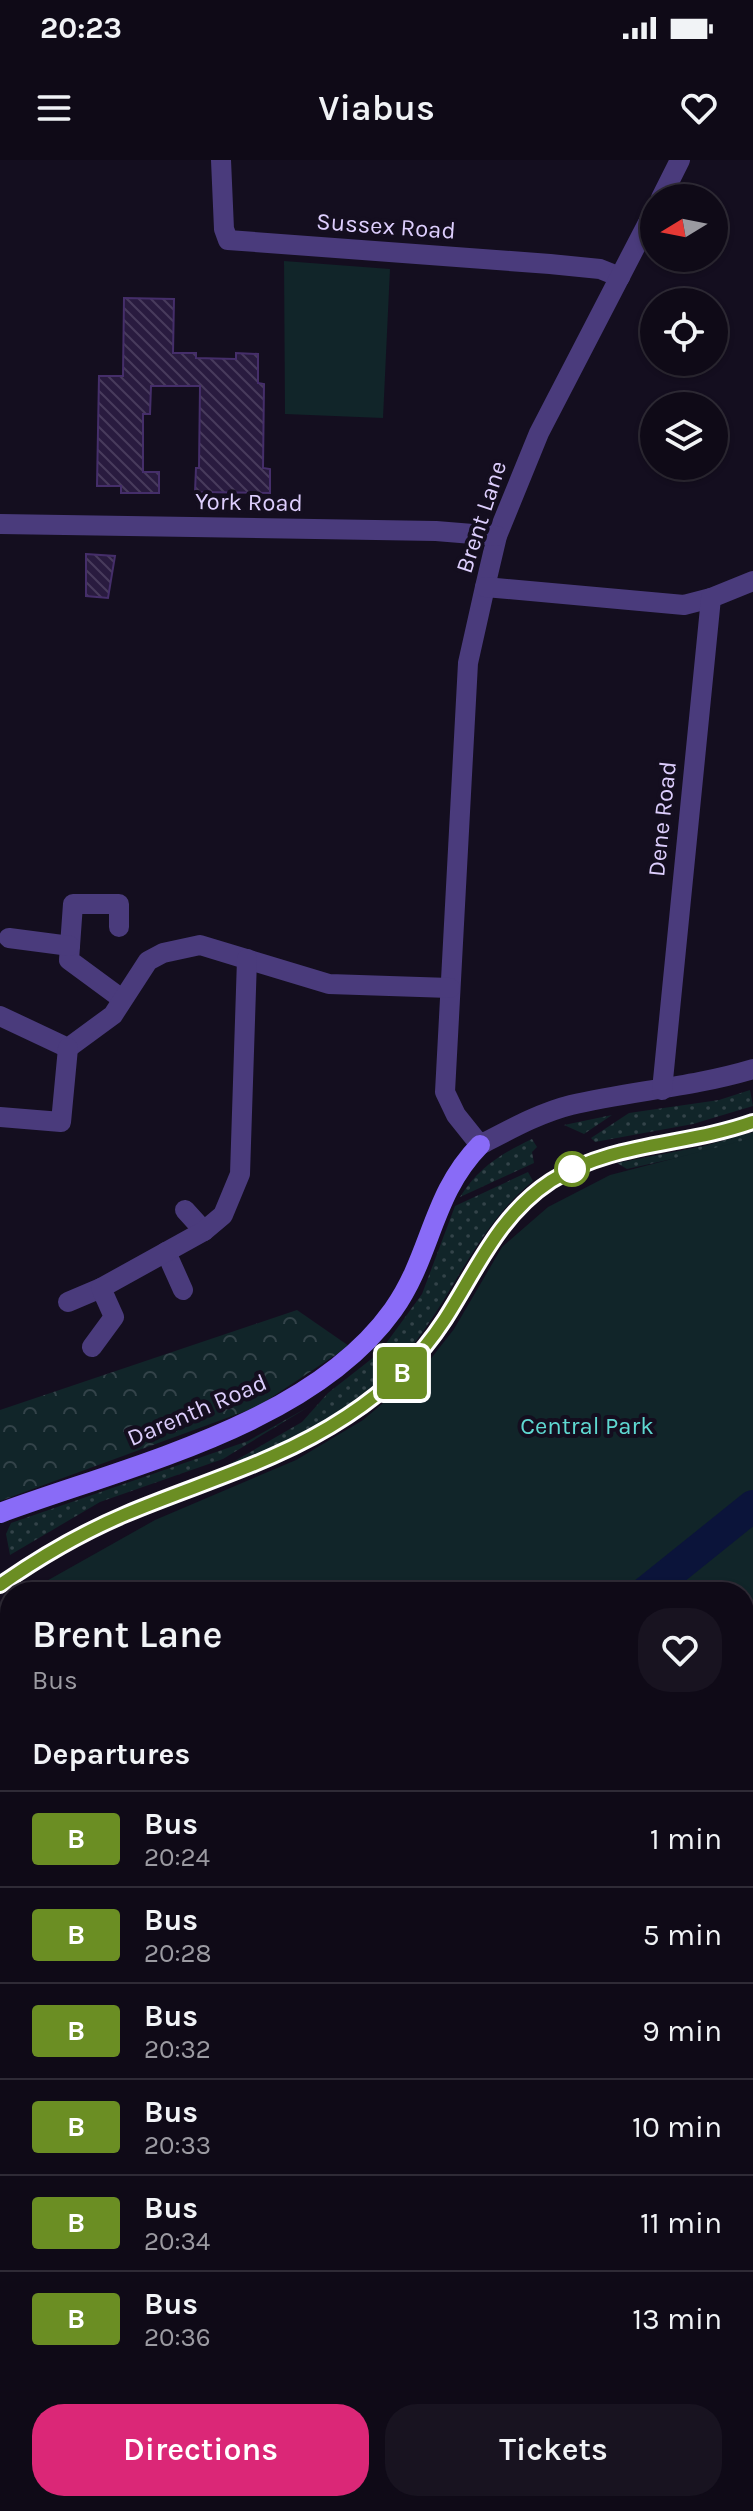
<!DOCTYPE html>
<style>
body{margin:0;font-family:Karla,sans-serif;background:#181320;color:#f1f3f6;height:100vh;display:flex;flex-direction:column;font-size:30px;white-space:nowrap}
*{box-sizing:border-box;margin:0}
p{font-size:26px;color:#9b9aa1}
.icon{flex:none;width:44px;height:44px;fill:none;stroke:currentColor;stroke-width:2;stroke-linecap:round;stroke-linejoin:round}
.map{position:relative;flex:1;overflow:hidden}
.panel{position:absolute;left:0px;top:1422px;width:754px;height:930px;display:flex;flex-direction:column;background:#0f0a17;border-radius:32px 32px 0 0;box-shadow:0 2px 6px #0004,0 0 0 2px #2f2b36}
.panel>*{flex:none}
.badge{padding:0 16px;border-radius:6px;font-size:28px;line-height:52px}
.needle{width:52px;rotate:260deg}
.buttons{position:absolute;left:640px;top:24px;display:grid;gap:16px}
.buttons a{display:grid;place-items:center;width:88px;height:88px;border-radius:50%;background:#0f0a17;box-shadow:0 2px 6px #0004,0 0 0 2px #2f2b36;font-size:40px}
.map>.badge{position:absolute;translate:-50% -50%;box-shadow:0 0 0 4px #fff}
h2{padding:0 32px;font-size:30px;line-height:72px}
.round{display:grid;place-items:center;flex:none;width:84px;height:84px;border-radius:32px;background:#181320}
.summary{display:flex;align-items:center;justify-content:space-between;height:136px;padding:0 32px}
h1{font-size:38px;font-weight:600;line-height:60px}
.button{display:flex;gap:16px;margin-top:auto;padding:16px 32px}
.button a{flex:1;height:92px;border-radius:32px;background:#db2777;color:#fff;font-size:32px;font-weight:600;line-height:92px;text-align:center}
.button a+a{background:#181320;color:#f1f3f6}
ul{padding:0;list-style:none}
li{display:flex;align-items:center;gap:24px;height:96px;padding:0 32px;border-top:2px solid #2f2b36}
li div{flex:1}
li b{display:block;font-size:30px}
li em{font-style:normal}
li .badge{min-width:88px;font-weight:700;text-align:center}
.status{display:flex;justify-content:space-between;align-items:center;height:56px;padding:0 40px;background:#0f0a17;direction:ltr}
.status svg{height:22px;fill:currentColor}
header{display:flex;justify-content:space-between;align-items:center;height:104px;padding:0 32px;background:#0f0a17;font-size:36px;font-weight:600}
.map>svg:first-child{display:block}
</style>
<div class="status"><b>20:23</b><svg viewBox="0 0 49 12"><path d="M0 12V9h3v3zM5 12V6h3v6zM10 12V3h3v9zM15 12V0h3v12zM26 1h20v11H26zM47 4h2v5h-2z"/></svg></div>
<header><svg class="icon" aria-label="menu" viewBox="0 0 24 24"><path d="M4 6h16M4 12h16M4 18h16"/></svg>Viabus<svg class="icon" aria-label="heart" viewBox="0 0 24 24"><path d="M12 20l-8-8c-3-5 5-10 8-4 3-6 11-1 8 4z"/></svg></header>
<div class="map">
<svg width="753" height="2351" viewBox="0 0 753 2351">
<defs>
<pattern id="grass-dots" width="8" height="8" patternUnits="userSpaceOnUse" patternTransform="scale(2)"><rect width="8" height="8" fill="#112529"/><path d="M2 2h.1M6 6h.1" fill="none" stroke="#334349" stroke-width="1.8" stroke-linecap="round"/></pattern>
<pattern id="forest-crowns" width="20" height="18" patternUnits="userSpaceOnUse" patternTransform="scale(2)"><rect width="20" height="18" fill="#112529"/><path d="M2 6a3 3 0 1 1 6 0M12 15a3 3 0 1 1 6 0" fill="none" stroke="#334349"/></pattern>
<pattern id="building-back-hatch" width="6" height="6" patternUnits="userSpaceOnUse" patternTransform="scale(2)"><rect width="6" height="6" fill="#291b3f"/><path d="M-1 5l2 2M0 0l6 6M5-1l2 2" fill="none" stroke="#483b5c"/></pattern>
</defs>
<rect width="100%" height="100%" fill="#140e1f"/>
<g fill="url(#grass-dots)">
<polygon points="750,930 753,946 693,964 595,982 591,978 629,953 719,940"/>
<polygon points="612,955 584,974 564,965"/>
<polygon points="753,972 753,999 717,989 627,1009 617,1003 704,986"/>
<path d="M532,979L537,987L532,992L534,1003L460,1037C479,1007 501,994 532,979Z"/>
<path d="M528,1012L533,1021C482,1063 459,1121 422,1173C376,1237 299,1281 226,1306L302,1262L328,1233L379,1193L422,1134L455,1046Z"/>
<polygon points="310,1246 223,1299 100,1342 10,1395 6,1374 11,1363 248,1281"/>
</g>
<polygon fill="url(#forest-crowns)" points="297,1150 349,1186 257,1247 0,1341 0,1250"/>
<g fill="#112529">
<polygon points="284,101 390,109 383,258 285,254"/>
<polygon points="753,978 753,2351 427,2351 428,2342 744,2342 744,1432 27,1432 155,1360 296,1300 363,1260 422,1210 454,1169 502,1087 548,1047 610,1015"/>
<polygon points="10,1441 10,1560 0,1560 0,1448"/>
<polygon points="10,1776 10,2035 0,2034 0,1777"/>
<polygon points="0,2134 10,2135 10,2229 0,2228"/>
</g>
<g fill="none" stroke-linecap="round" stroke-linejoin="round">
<g stroke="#0b143a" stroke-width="32">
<polyline points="646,1432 753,1346"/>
<polyline points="744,1466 753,1459"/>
<polyline points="0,1573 10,1573"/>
<polyline points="0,1862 10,1864"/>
</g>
</g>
<g fill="url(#building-back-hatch)" stroke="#452e6a" stroke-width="2">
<polygon points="124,138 174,139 173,193 196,193 196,198 236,199 236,193 258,194 258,223 264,224 263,308 270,309 270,333 195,332 196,308 199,308 200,226 151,226 150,254 143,254 143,312 159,312 159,333 121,333 121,326 97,326 99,216 123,216"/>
<polygon points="86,394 115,396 108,438 86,436"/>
</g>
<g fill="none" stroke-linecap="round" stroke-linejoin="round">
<g stroke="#4a3b7c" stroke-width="20">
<polyline points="221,0 224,69 228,80 550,104 600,109 620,117"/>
<polyline points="661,38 680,0"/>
<path d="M654,51L539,273L497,376L485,427L468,503L445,932L456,955L480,985C509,970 539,953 571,945C631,931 693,927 753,909"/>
<polyline points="0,364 436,371 497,376"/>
<polyline points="485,427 684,445 711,438"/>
<polyline points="119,767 119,744 73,744 69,800 122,839"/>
<polyline points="9,778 70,786"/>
<polyline points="0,856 68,888 113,855 148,801 163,793 200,785 329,824 450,828"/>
<polyline points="662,930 711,438 753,421"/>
<polyline points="0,957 61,962 68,888"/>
<polyline points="185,1050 204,1071"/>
<polyline points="166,1092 183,1130"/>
<polyline points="68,1142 101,1128"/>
<polyline points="92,1187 114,1157 101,1128 204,1071 223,1055 240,1014 247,799"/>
</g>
<path stroke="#896bf7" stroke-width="20" d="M0,1353C127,1306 311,1265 393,1150C432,1095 431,1035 480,985"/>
</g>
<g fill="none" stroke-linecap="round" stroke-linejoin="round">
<g stroke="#fff" stroke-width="18">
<path id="line" d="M0,1425C40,1397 81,1373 126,1354C202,1322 278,1302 347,1256C387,1230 419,1199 445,1159C477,1109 499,1055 551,1021C612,982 686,986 753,962"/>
</g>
<use href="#line" stroke="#6b8e23" stroke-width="12"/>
</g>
<circle fill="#fff" stroke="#6b8e23" stroke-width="4" cx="572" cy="1009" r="16"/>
<g text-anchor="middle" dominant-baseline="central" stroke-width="8" stroke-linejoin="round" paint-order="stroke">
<g font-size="24" fill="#ddcefd" stroke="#140e1f">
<text transform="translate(386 66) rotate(4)">Sussex Road</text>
<text transform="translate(249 342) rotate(1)">York Road</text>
<text transform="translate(481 357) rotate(-72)">Brent Lane</text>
<text transform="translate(662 659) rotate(-84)">Dene Road</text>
<text transform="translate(197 1250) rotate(-23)">Darenth Road</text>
</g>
<g font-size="24" fill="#5fd8d1" stroke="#140e1f">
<text x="587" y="1266">Central Park</text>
</g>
</g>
</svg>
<div class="buttons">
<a><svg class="needle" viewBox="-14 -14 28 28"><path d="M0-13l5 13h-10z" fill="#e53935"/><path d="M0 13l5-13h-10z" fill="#9b9aa1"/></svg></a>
<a><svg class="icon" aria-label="locate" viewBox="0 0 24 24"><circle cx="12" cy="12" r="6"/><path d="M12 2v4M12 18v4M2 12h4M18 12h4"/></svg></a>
<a><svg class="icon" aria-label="layers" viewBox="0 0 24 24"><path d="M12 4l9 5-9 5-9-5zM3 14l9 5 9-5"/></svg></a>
</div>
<b class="badge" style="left:402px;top:1213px;background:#6b8e23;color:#fff">B</b>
<section class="panel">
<div class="summary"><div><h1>Brent Lane</h1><p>Bus</p></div><a class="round"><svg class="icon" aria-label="heart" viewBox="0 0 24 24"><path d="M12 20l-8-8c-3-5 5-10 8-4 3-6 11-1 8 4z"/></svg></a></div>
<h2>Departures</h2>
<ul>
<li><span class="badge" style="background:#6b8e23;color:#fff">B</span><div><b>Bus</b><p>20:24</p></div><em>1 min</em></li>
<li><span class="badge" style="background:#6b8e23;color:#fff">B</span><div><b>Bus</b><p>20:28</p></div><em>5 min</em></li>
<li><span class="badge" style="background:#6b8e23;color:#fff">B</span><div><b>Bus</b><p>20:32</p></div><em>9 min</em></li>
<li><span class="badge" style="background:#6b8e23;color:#fff">B</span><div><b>Bus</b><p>20:33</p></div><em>10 min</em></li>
<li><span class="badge" style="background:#6b8e23;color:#fff">B</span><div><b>Bus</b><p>20:34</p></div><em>11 min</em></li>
<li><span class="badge" style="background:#6b8e23;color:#fff">B</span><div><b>Bus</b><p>20:36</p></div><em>13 min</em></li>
</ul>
<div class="button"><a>Directions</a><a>Tickets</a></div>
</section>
</div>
